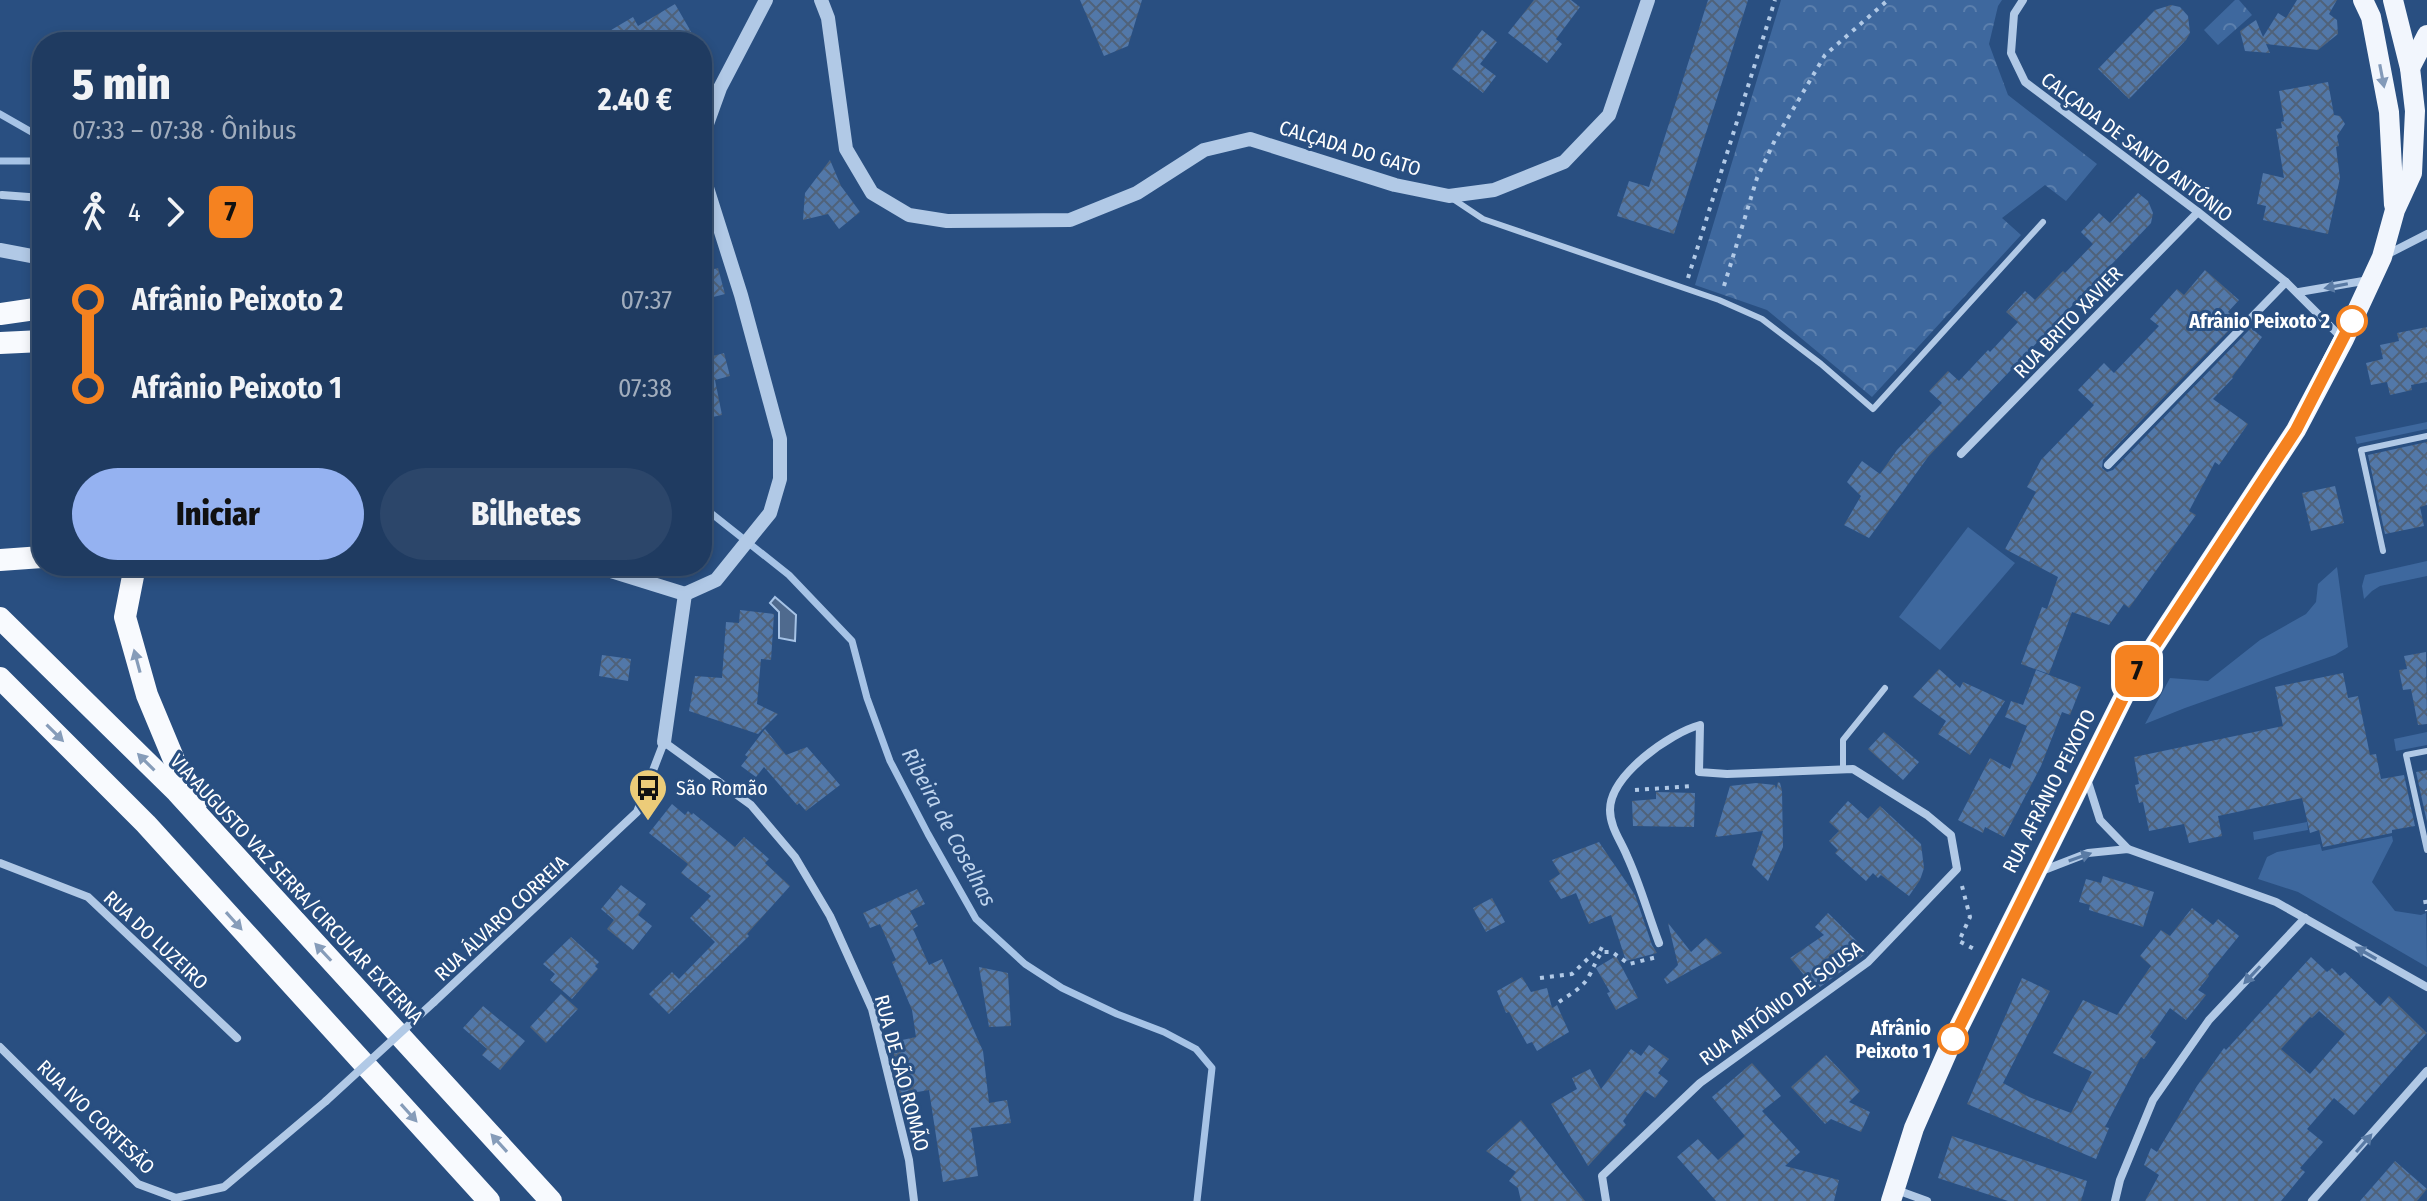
<!DOCTYPE html>
<html lang="pt">
<meta charset="utf-8">
<style>
body{margin:0;font-family:"Fira Sans Condensed",sans-serif;background:#2c466a;color:#f1f3f6;height:100vh;display:flex;flex-direction:column;font-size:30px;white-space:nowrap}
*{box-sizing:border-box;margin:0}
p{font-size:26px;color:#a1adbd}
.icon{flex:none;width:44px;height:44px;fill:none;stroke:currentColor;stroke-width:2;stroke-linecap:round;stroke-linejoin:round}
.map{position:relative;flex:1;overflow:hidden}
.details{position:absolute;left:32px;top:32px;width:680px;height:544px;display:flex;flex-direction:column;background:#1f3b61;border-radius:32px;box-shadow:0 4px 12px #0003,0 0 0 2px #3c5576}
.details>*{flex:none}
.badge{padding:0 16px;border-radius:12px;font-size:28px;line-height:52px}
.map>.badge{position:absolute;translate:-50% -50%;box-shadow:0 0 0 4px #fff}
.legs{display:flex;align-items:center;gap:12px;height:88px;padding:0 40px;font-size:26px}
.legs p{margin-inline-start:auto}
.head{display:flex;align-items:center;justify-content:space-between;height:136px;padding:0 40px}
h1{font-size:44px;font-weight:800;line-height:60px}
.cta{display:flex;gap:16px;margin-top:auto;padding:16px 40px}
.cta a{flex:1;height:92px;border-radius:48px;background:#95b2f1;color:#111;font-size:32px;font-weight:800;line-height:92px;text-align:center}
.cta a+a{background:#2c466a;color:#f1f3f6}
ul{padding:0 40px;list-style:none}
li{display:flex;align-items:center;gap:28px;height:88px;font-size:30px}
li i{display:grid;place-items:center;width:12px;height:100%;margin:0 10px;background:currentColor}
li i::after{content:'';width:20px;height:20px;margin:-10px;border:6px solid;border-radius:50%;background:#1f3b61}
li p{margin-inline-start:auto}
li:first-child i{background:linear-gradient(#0000 50%,currentColor 0)}
li:last-child i{background:linear-gradient(currentColor 50%,#0000 0)}
.map>svg:first-child{display:block}
</style>
<div class="map">
<svg width="2427" height="1201" viewBox="0 0 2427 1201">
<defs>
<pattern id="park-crowns" width="20" height="18" patternUnits="userSpaceOnUse" patternTransform="scale(2)"><rect width="20" height="18" fill="#3e689e"/><path d="M2 6a3 3 0 1 1 6 0M12 15a3 3 0 1 1 6 0" fill="none" stroke="#5b7fad"/></pattern>
<pattern id="building-cross-hatch" width="8" height="8" patternUnits="userSpaceOnUse" patternTransform="scale(2)"><rect width="8" height="8" fill="#5278a9"/><path d="M0 0l8 8M0 8l8-8" fill="none" stroke="#4f627a"/></pattern>
</defs>
<rect width="100%" height="100%" fill="#294f81"/>
<g fill="#3e689e">
<polygon points="2427,422 2427,429 2357,444 2355,437"/>
<polygon points="1968,527 2015,563 1940,650 1899,617"/>
<polygon points="2427,561 2427,576 2380,586 2372,591 2364,599 2362,586 2365,575"/>
<polygon points="2337,567 2348,647 2335,655 2185,708 2145,724 2170,678 2208,681 2260,640 2306,614 2316,602 2318,584"/>
<polygon points="2427,732 2427,745 2396,751 2394,739"/>
<polygon points="2307,822 2308,830 2254,840 2253,832"/>
<polygon points="2392,836 2393,841 2372,882 2395,911 2421,915 2426,913 2427,967 2298,892 2258,879 2267,857 2277,852 2320,844 2322,851"/>
</g>
<g fill="url(#park-crowns)">
<polygon points="1781,0 2002,0 1998,6 1989,44 2008,95 2097,164 2066,201 2045,185 2002,218 2021,235 1872,397 1767,310 1695,285"/>
<polygon points="2235,0 2239,0 2252,15 2218,45 2204,30"/>
</g>
<polygon fill="#4f6a8e" stroke="#a6c3e6" stroke-width="2" points="775,597 796,615 795,641 779,638 779,612 770,603"/>
<g fill="none" stroke-linecap="round" stroke-linejoin="round">
<g stroke="#a6c3e6" stroke-width="7">
<polyline points="0,114 42,138"/>
<polyline points="0,161 42,161"/>
<polyline points="702,506 789,575 852,641 867,698 890,761 928,834 976,919 1025,964 1062,988 1117,1014 1164,1032 1196,1049 1212,1068 1197,1201"/>
</g>
</g>
<g fill="url(#building-cross-hatch)" fill-rule="evenodd">
<polygon points="1080,0 1142,0 1128,46 1104,56"/>
<polygon points="1534,0 1571,0 1580,7 1556,39 1562,44 1547,63 1508,33"/>
<polygon points="1708,0 1748,0 1674,234 1617,216 1629,181 1649,187"/>
<polygon points="2297,0 2337,0 2329,14 2337,20 2338,34 2318,50 2266,44 2270,53 2245,51 2240,31 2256,20 2263,37 2278,13 2286,18"/>
<polygon points="675,4 697,42 591,42 633,17 638,26"/>
<polygon points="2171,5 2180,7 2188,16 2190,33 2186,40 2129,99 2098,69 2155,10"/>
<polygon points="1482,30 1497,42 1480,64 1496,76 1483,93 1452,69"/>
<polygon points="2328,82 2334,115 2340,116 2345,124 2337,136 2339,146 2336,147 2340,178 2328,234 2263,220 2266,206 2257,204 2263,173 2284,178 2276,129 2282,128 2281,122 2284,121 2279,91"/>
<polygon points="830,160 841,186 860,212 839,229 828,214 803,220 805,193"/>
<polygon points="2138,193 2148,201 2153,213 2151,223 1928,457 1869,538 1844,525 1861,496 1847,482 1862,461 1880,474 1897,450 1942,403 1929,391 1948,371 1959,381 1988,350 1990,352 2018,322 2006,312 2025,291 2035,300 2063,271 2065,273 2093,244 2081,232 2099,213 2110,223"/>
<polygon points="718,268 725,294 702,300 702,272"/>
<polygon points="2205,270 2239,300 2228,312 2239,320 2103,460 2102,468 2107,472 2113,470 2251,328 2262,337 2232,377 2233,378 2213,399 2248,424 2219,465 2215,462 2189,511 2196,515 2129,608 2124,604 2109,625 2072,612 2049,674 2021,664 2042,607 2047,609 2058,577 2005,549 2036,492 2027,487 2041,460 2094,405 2078,390 2104,363 2114,373 2159,326 2150,319 2177,289 2184,295"/>
<polygon points="2427,327 2427,382 2411,385 2412,390 2390,395 2387,382 2371,385 2366,363 2383,359 2380,345 2399,341 2397,333"/>
<polygon points="724,353 730,376 715,380 722,415 702,419 702,359"/>
<polygon points="2427,442 2427,505 2420,507 2424,526 2385,534 2368,455"/>
<polygon points="2335,486 2344,523 2311,531 2302,493"/>
<polygon points="740,610 774,614 771,660 761,659 757,704 778,714 758,734 689,711 695,676 722,678 726,622 739,623"/>
<polygon points="2426,652 2427,724 2418,725 2411,689 2403,690 2399,670 2407,669 2404,656"/>
<polygon points="602,655 631,659 628,681 599,676"/>
<polygon points="1939,669 1960,688 1963,682 2005,701 1970,755 1938,734 1946,721 1913,697"/>
<polygon points="2036,670 2081,687 2070,715 2062,712 2041,766 2004,837 1985,827 1983,833 1958,820 1990,758 2010,769 2027,726 2005,717 2011,701 2023,705"/>
<polygon points="2343,673 2348,698 2358,696 2370,755 2376,754 2381,779 2404,775 2415,826 2392,830 2392,833 2323,847 2319,830 2310,833 2302,798 2218,816 2222,836 2189,843 2184,824 2149,831 2143,802 2139,803 2135,785 2139,784 2134,757 2283,726 2275,687"/>
<polygon points="765,729 786,755 807,747 840,785 806,811 799,803 797,805 764,767 756,777 741,766 748,757 745,755"/>
<polygon points="1884,732 1919,762 1903,780 1868,749"/>
<polygon points="2427,770 2427,822 2416,772"/>
<polygon points="1778,782 1780,783 1782,791 1783,847 1768,881 1752,865 1763,831 1715,837 1730,786 1756,783 1775,785 1776,790"/>
<polygon points="1656,792 1695,793 1694,827 1633,826 1632,801 1656,799"/>
<polygon points="1848,801 1868,819 1880,806 1921,844 1924,868 1920,880 1909,896 1881,875 1878,878 1873,873 1866,881 1835,853 1838,850 1829,841 1839,831 1829,822"/>
<polygon points="672,804 685,815 688,811 692,815 693,813 735,847 744,837 769,859 765,863 790,886 747,934 749,936 669,1014 649,994 672,972 679,979 715,942 690,918 711,896 681,873 688,864 649,833"/>
<polygon points="1599,842 1635,895 1652,945 1657,953 1626,961 1611,915 1589,924 1576,893 1561,899 1549,881 1560,874 1552,860"/>
<polygon points="2103,876 2154,892 2143,927 2089,910 2090,905 2079,902 2086,879 2101,883"/>
<polygon points="621,885 646,904 638,915 652,926 633,950 607,929 614,920 601,909"/>
<polygon points="917,889 925,904 910,911 918,926 913,929 929,965 942,959 983,1051 989,1103 1007,1100 1011,1123 971,1128 978,1176 943,1182 929,1090 900,1095 895,1072 893,1042 916,1037 912,1010 892,962 896,960 880,924 870,928 863,913"/>
<polygon points="1492,898 1505,922 1486,932 1473,908"/>
<polygon points="2192,908 2213,925 2218,919 2239,936 2208,974 2209,976 2198,990 2206,995 2186,1020 2170,1008 2150,1037 2156,1042 2144,1059 2141,1057 2105,1127 2109,1128 2096,1159 1967,1104 2022,978 2050,991 2003,1083 2029,1097 2071,1113 2092,1072 2053,1053 2083,1000 2117,1015 2151,966 2140,956 2161,930 2170,936"/>
<polygon points="1828,913 1868,952 1816,990 1790,958 1824,935 1815,927"/>
<polygon points="1668,923 1691,952 1706,938 1722,953 1667,984 1664,979 1678,965"/>
<polygon points="571,937 599,962 595,966 598,969 572,999 550,980 555,974 543,964"/>
<polygon points="1616,956 1638,998 1616,1010 1607,993 1610,992 1596,968"/>
<path d="M2311,957L2327,972L2332,968L2340,976L2345,972L2380,1006L2389,996L2427,1033L2354,1115L2334,1098L2307,1129L2323,1142L2300,1168L2305,1172L2281,1201H2145L2159,1175L2144,1165L2151,1148L2157,1152L2197,1086L2224,1048L2226,1050ZM2319,1011L2345,1034L2310,1074L2281,1049L2310,1017L2312,1018Z"/>
<polygon points="979,967 1008,973 1011,1026 989,1027"/>
<polygon points="1522,977 1531,992 1547,988 1552,1008 1557,1005 1569,1032 1537,1051 1532,1042 1527,1044 1509,1012 1506,1013 1497,991"/>
<polygon points="561,994 578,1009 546,1043 530,1027"/>
<polygon points="483,1006 525,1041 500,1070 482,1055 487,1049 463,1028"/>
<polygon points="1649,1045 1669,1059 1658,1073 1668,1081 1655,1098 1645,1091 1623,1121 1626,1125 1588,1166 1551,1104 1577,1089 1572,1078 1590,1069 1601,1089 1631,1049 1641,1056"/>
<polygon points="1826,1055 1860,1091 1849,1102 1870,1112 1861,1132 1831,1119 1825,1124 1791,1087"/>
<polygon points="1752,1063 1781,1096 1762,1111 1800,1152 1785,1166 1839,1180 1834,1201 1716,1201 1677,1157 1698,1139 1718,1160 1745,1136 1712,1097"/>
<polygon points="1521,1120 1585,1201 1521,1201 1518,1188 1509,1181 1516,1172 1486,1151"/>
<polygon points="1952,1136 2087,1181 2081,1201 2008,1201 1938,1178"/>
<polygon points="2395,1161 2427,1189 2417,1201 2360,1201"/>
</g>
<g fill="none" stroke-linecap="round" stroke-linejoin="round">
<g stroke="#b1c9e6" stroke-width="4" stroke-dasharray="4 6" stroke-linecap="butt">
<polyline points="1688,278 1775,0"/>
<polyline points="1724,286 1757,178 1775,140 1825,55 1888,0"/>
<polyline points="1635,790 1694,786"/>
<polyline points="1962,886 1970,917 1959,941 1974,949"/>
<polyline points="2425,900 2427,911"/>
<polyline points="1540,978 1572,974 1599,948 1603,950"/>
<path d="M1559,1002C1570,994 1583,988 1589,976C1594,967 1596,960 1602,952H1612L1629,964L1657,957"/>
</g>
<g stroke="#b1c9e6" stroke-width="6">
<polyline points="1453,199 1483,219 1719,300 1762,319 1821,364 1873,409 2043,222"/>
<polyline points="2383,551 2361,450 2427,436"/>
<polyline points="2427,751 2406,755 2427,850"/>
<polyline points="1843,769 1843,740 1885,688"/>
</g>
<g stroke="#b1c9e6" stroke-width="8">
<polyline points="2023,0 2014,14 2011,53 2025,82 2198,212 2286,282 2342,338"/>
<polyline points="2,195 42,198"/>
<polyline points="2386,255 2427,234"/>
<polyline points="2299,292 2369,280"/>
<polyline points="1961,454 2198,212"/>
<polyline points="2108,465 2286,282"/>
<polyline points="2087,779 2100,820 2128,849"/>
<polyline points="0,863 88,897 237,1038"/>
<polyline points="2039,872 2088,853 2128,849 2276,902 2427,987"/>
<polyline points="434,1002 637,812 664,742 751,805 795,857 830,916 872,1009 909,1160 914,1201"/>
<polyline points="0,1047 138,1184 176,1198"/>
<polyline points="1894,1189 1927,1201"/>
<polyline points="175,1201 176,1198 224,1187 326,1101"/>
<path d="M1606,1201L1602,1176L1700,1083L1868,962L1957,869L1951,835L1927,815L1853,769L1727,774L1699,772L1700,725C1670,733 1610,775 1610,810C1610,827 1621,841 1627,856C1640,884 1648,914 1659,943"/>
<polyline points="2115,1201 2120,1180 2153,1100 2209,1020 2305,918"/>
<polyline points="2312,1201 2427,1071"/>
</g>
<g stroke="#b1c9e6" stroke-width="14">
<polyline points="821,0 828,18 846,149 872,193 909,215 947,221 1070,220 1137,193 1204,150 1250,139 1395,185 1449,196 1494,190 1564,162 1609,115 1648,0"/>
<polyline points="0,250 42,258"/>
<polyline points="595,566 685,594"/>
<polyline points="685,594 716,580 770,513 780,479 780,439 741,295 703,175 703,135 720,88 766,0"/>
<polyline points="664,742 685,594"/>
</g>
<g stroke="#f2f6fd" stroke-width="20">
<polyline points="2363,0 2371,17 2389,112 2394,205"/>
<polyline points="2410,68 2427,35"/>
<polyline points="1891,1201 1914,1128 1953,1039 2133,678 2296,430 2344,339 2382,257 2395,210 2412,173 2415,111 2410,68 2393,0"/>
</g>
<g stroke="#f8fafe" stroke-width="22">
<polyline points="0,314 42,308"/>
<polyline points="0,343 42,341"/>
<polyline points="0,560 42,557"/>
<polyline points="135,566 125,617 147,695 177,767 198,800"/>
<polyline points="0,618 177,792 551,1201"/>
<polyline points="0,678 146,824 489,1201"/>
</g>
<polyline stroke="#b1c9e6" stroke-width="8" points="326,1101 434,1002"/>
</g>
<defs><path id="oneway-solid" d="M-6-.8H1V-3.2L6.5 0L1 3.2V.8H-6Z" transform="scale(2)"/></defs>
<use fill="#839ab9" href="#oneway-solid" transform="translate(2382 76) rotate(79)"/>
<g fill="#597aa4">
<use href="#oneway-solid" transform="translate(2336 286) rotate(169)"/>
<use href="#oneway-solid" transform="translate(2080 857) rotate(-19)"/>
<use href="#oneway-solid" transform="translate(2366 953) rotate(-150)"/>
<use href="#oneway-solid" transform="translate(2252 975) rotate(133)"/>
<use href="#oneway-solid" transform="translate(2364 1143) rotate(-49)"/>
</g>
<g fill="#869cb9">
<use href="#oneway-solid" transform="translate(137 661) rotate(-105)"/>
<use href="#oneway-solid" transform="translate(55 733) rotate(45)"/>
<use href="#oneway-solid" transform="translate(146 762) rotate(-135)"/>
<use href="#oneway-solid" transform="translate(234 921) rotate(48)"/>
<use href="#oneway-solid" transform="translate(323 952) rotate(-133)"/>
<use href="#oneway-solid" transform="translate(409 1113) rotate(48)"/>
<use href="#oneway-solid" transform="translate(499 1143) rotate(-132)"/>
</g>
<g fill="none" stroke-linecap="round" stroke-linejoin="round">
<g stroke="#fff" stroke-width="18">
<polyline id="line-1" points="1953,1039 2133,678 2296,430 2352,321"/>
</g>
<use href="#line-1" stroke="#f58220" stroke-width="12"/>
</g>
<defs>
<g id="bus-pin" transform="scale(2)"><path d="M0 17L-7.5 6A9.5 9.5 0 1 1 7.5 6Z" fill="#eccc79" stroke="#294f81"/><path d="M-5-6H5V4H4V6H2V4H-2V6H-4V4H-5ZM-3.5-4V0h7V-4ZM-3.5 1.2v1.5H-2V1.2ZM2 1.2v1.5H3.5V1.2Z" fill="#111"/></g>
</defs>
<g fill-rule="evenodd">
<use href="#bus-pin" x="648" y="788"/>
</g>
<g fill="#fff" stroke="#f58220" stroke-width="4">
<circle cx="2352" cy="321" r="14"/>
<circle cx="1953" cy="1039" r="14"/>
</g>
<g text-anchor="middle" dominant-baseline="central" stroke-width="6" stroke-linejoin="round" paint-order="stroke">
<g font-size="20" fill="#fff" stroke="#294f81">
<text transform="translate(2137 147) rotate(37)">CALÇADA DE SANTO ANTÓNIO</text>
<text transform="translate(1350 148) rotate(17)">CALÇADA DO GATO</text>
<text transform="translate(2068 322) rotate(-46)">RUA BRITO XAVIER</text>
<text transform="translate(2049 791) rotate(-63)">RUA AFRÂNIO PEIXOTO</text>
<text transform="translate(297 889) rotate(47)">VIA AUGUSTO VAZ SERRA/CIRCULAR EXTERNA</text>
<text transform="translate(501 918) rotate(-43)">RUA ÁLVARO CORREIA</text>
<text transform="translate(156 940) rotate(43)">RUA DO LUZEIRO</text>
<text transform="translate(1781 1003) rotate(-36)">RUA ANTÓNIO DE SOUSA</text>
<text transform="translate(902 1073) rotate(75)">RUA DE SÃO ROMÃO</text>
<text transform="translate(96 1117) rotate(44)">RUA IVO CORTESÃO</text>
</g>
<g font-size="20" font-weight="bold" fill="#fff" stroke="#294f81" text-anchor="end">
<text x="2330" y="321">Afrânio Peixoto 2</text>
<text x="1931" y="1028">Afrânio<tspan x="1931" dy="23">Peixoto 1</tspan></text>
</g>
<g font-size="20" fill="#fff" stroke="#294f81" text-anchor="start">
<text x="676" y="788">São Romão</text>
</g>
<g font-size="22" font-style="italic" fill="#bdd3ed" stroke="#294f81">
<text transform="translate(949 827) rotate(62)">Ribeira de Coselhas</text>
</g>
</g>
</svg>
<b class="badge" style="left:2137px;top:671px;background:#f58220;color:#111">7</b>
<section class="details">
<div class="head"><div><h1>5 min</h1><p>07:33 – 07:38 · Ônibus</p></div><b>2.40 €</b></div>
<div class="legs"><svg class="icon" aria-label="walk" viewBox="0 0 24 24"><circle cx="13" cy="4" r="2"/><path d="M13 8l-2 6 4 7M11 14l-3 7M7 12l3-4h3l4 4"/></svg>4<svg class="icon" aria-label="forward" viewBox="0 0 24 24"><path d="M9 5l7 7-7 7"/></svg><b class="badge" style="background:#f58220;color:#111">7</b></div>
<ul>
<li><i style="color:#f58220"></i><b>Afrânio Peixoto 2</b><p>07:37</p></li>
<li><i style="color:#f58220"></i><b>Afrânio Peixoto 1</b><p>07:38</p></li>
</ul>
<div class="cta"><a>Iniciar</a><a>Bilhetes</a></div>
</section>
</div>
